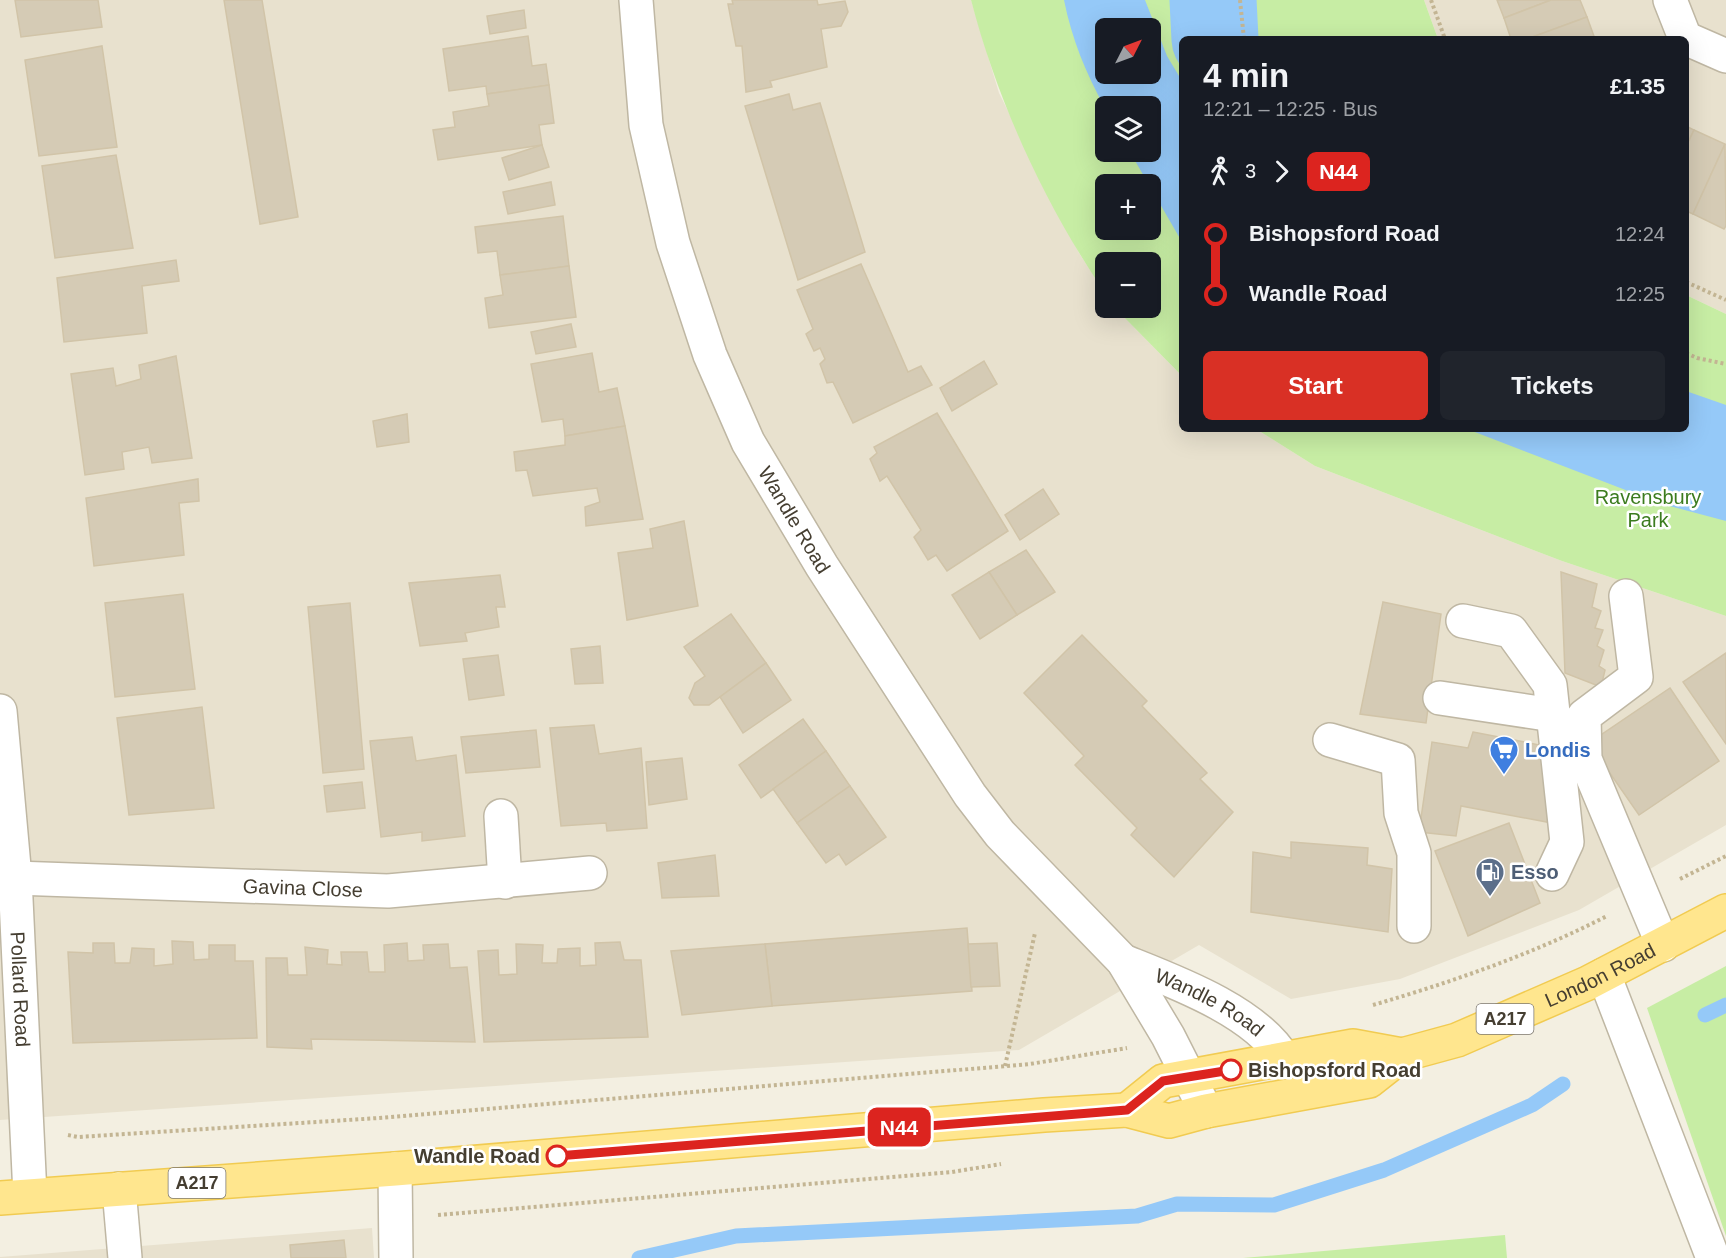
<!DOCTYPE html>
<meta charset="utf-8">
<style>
body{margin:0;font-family:Helvetica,sans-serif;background:#20242c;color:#f1f3f6;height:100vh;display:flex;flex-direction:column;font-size:22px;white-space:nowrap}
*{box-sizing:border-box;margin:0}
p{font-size:20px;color:#9ea1a6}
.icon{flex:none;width:33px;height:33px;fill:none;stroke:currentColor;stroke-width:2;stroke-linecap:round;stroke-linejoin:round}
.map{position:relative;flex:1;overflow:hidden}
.drawer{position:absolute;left:1179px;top:36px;width:510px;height:396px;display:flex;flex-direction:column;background:#171b24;border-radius:9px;box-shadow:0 6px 24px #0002}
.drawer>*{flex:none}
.badge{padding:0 12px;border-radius:9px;font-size:21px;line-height:39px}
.needle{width:39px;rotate:48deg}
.tools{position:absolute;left:1095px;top:18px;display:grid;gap:12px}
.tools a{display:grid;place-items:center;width:66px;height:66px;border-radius:9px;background:#171b24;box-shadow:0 6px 24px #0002;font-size:30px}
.map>.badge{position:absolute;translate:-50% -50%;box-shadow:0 0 0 3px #fff}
.legs{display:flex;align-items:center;gap:9px;height:66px;padding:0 24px;font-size:20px}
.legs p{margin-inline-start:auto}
.head{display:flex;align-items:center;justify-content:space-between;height:102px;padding:0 24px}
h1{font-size:33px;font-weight:700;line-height:45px}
.button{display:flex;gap:12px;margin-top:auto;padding:12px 24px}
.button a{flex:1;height:69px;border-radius:9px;background:#d93025;color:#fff;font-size:24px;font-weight:700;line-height:69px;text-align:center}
.button a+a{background:#20242c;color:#f1f3f6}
ul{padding:0 24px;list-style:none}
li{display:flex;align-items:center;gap:21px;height:60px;font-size:22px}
li i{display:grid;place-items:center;width:9px;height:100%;margin:0 8px;background:currentColor}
li i::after{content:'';width:15px;height:15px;margin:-8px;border:4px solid;border-radius:50%;background:#171b24}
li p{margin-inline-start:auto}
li:first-child i{background:linear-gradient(#0000 50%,currentColor 0)}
li:last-child i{background:linear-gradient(currentColor 50%,#0000 0)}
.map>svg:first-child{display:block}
</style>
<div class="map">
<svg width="1726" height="1258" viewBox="0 0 1726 1258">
<rect width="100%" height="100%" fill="#f3efe1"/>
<g fill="#e8e1ce">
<polygon points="0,0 971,0 999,93 1079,253 1105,293 1106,308 1115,308 1182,376 1182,429 1256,429 1315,466 1562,561 1726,616 1726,825 1579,910 1400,979 1291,999 1199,945 1019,1050 0,1120"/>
<polygon points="1424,0 1726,0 1726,314 1686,295 1686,39 1438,39"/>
<polygon points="372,1228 374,1258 0,1258 0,1257"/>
</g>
<g fill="#c7eda4" fill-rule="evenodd">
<path d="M971,0H1424L1438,39H1182V376L1115,308H1150V262H1106L1105,293C1045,205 998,103 971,0ZM1106,28H1150V74H1106ZM1106,106H1150V152H1106ZM1106,184H1150V230H1106Z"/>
<polygon points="1686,295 1726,314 1726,616 1562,561 1315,466 1256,429 1686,429"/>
<polygon points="1726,966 1726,1236 1647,1008"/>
<polygon points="1505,1235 1507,1258 1243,1258"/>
</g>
<g fill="#95c9f8" fill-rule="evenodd">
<path d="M1064,0H1145L1167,56L1182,81V242L1130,152H1150V106L1105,108C1086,73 1072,40 1064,0ZM1106,28H1150V74H1106Z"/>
<polygon points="1686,391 1726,405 1726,521 1662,504 1467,429 1686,429"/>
</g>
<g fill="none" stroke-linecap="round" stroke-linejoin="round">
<g stroke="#95c9f8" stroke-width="15">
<polyline points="1705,1015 1726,1005"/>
<polyline points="639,1258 736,1236 1137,1216 1177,1204 1274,1205 1384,1170 1532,1105 1563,1084"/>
</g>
<polyline stroke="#95c9f8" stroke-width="87" points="1213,0 1215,39"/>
</g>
<g fill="#d5cbb5" stroke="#d1c4a8" stroke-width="1.5">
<polygon points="15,0 98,0 102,27 21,37"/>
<polygon points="224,0 262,0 298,217 260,224"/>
<polygon points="732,0 817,0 818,5 845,1 848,12 841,26 821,29 827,67 770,81 772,87 746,92 742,46 736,46 728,4 733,4"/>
<polygon points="1497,0 1551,0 1504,18"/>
<polygon points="1551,0 1580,0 1587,17 1527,39 1511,39 1504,18"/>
<polygon points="524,10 526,28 490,34 487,16"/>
<polygon points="1587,17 1595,39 1527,39"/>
<polygon points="528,36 532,66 546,64 549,85 487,94 486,86 449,91 443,49"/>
<polygon points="102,46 117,147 39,156 25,60"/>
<polygon points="549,85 554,123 539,125 542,145 438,160 433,130 455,127 453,112 489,106 487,94"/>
<polygon points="789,94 793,110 820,103 865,252 798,280 745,106"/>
<polygon points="1686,126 1694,130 1686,147"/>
<polygon points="1694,130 1725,144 1693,214 1686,211 1686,147"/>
<polygon points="1725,144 1726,226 1724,229 1693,214"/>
<polygon points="542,145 549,167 509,180 502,158"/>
<polygon points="116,155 133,248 55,258 42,166"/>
<polygon points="551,182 555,205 508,214 503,192"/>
<polygon points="563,216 569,266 500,275 497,251 478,253 475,227"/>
<polygon points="176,260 179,281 142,286 147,333 64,342 57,278"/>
<polygon points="861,264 908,372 921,366 932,385 853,423 833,382 827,383 820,364 825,359 820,348 814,351 806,334 813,329 797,290"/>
<polygon points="569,266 576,317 489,328 485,298 503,295 500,275"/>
<polygon points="571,324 576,347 536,354 531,332"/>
<polygon points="592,353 599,392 617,388 625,426 565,436 563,419 542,422 531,364"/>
<polygon points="176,356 192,458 152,463 149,447 122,452 124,469 85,475 71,374 113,368 116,386 141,379 139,365"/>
<polygon points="984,361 997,384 952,411 940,388"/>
<polygon points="937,413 1008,531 947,571 936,555 928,560 914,537 921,530 887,476 880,481 870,459 877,453 874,447"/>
<polygon points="407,414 409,442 377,447 373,421"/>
<polygon points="625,426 643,519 586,526 585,507 600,502 597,488 533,496 527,470 516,471 514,452 565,445 565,436"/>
<polygon points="198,479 199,501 179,503 184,555 94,566 86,498"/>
<polygon points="1043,489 1059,514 1020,540 1005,515"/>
<polygon points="684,521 698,606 627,620 618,553 653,548 650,529"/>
<polygon points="1026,550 1055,592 1017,615 989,572"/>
<polygon points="989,572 1017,615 980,639 952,595"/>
<polygon points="1561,572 1597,584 1592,607 1601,611 1595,628 1603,630 1597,646 1604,650 1599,666 1605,670 1601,687 1565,673"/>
<polygon points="500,575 505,607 496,607 499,627 465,633 467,641 420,646 409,583"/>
<polygon points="183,594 195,689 115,697 105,603"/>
<polygon points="1383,602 1441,614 1426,723 1360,714"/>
<polygon points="350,603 364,769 323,773 308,607"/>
<polygon points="731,614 766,663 709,705 694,705 689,698 695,683 705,676 684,647"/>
<polygon points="1082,635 1147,701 1142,706 1207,773 1200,779 1233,812 1174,877 1131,835 1137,828 1075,765 1084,756 1024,693"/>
<polygon points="600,646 603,683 575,684 571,649"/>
<polygon points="1726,653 1726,744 1683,682"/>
<polygon points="498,655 504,695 469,700 463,659"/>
<polygon points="766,663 791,700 743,733 720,697"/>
<polygon points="1670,688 1719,761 1639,815 1589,743"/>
<polygon points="202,707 214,808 129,815 117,718"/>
<polygon points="803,719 826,751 761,798 739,765"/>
<polygon points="594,725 599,754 641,748 647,828 607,831 606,823 561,826 550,728"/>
<polygon points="536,730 540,767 466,773 461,737"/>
<polygon points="1473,732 1550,747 1552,823 1461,806 1456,836 1419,832 1432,742 1468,748"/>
<polygon points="412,737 416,761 456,755 465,836 422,841 422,832 381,837 370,741"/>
<polygon points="826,751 850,786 797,823 773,789"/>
<polygon points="682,758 687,799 649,805 646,762"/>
<polygon points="362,782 365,808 327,812 324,786"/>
<polygon points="850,786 886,837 846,865 839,854 826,863 797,823"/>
<polygon points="1509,823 1540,903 1468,936 1435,851"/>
<polygon points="1291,842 1368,848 1367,865 1392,869 1388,932 1251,912 1253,852 1291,858"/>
<polygon points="715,855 719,896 662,898 658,863"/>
<polygon points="967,928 972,991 772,1006 765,944"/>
<polygon points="172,941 193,942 194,960 209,959 209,945 235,945 235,961 253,961 257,1038 73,1043 68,952 93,953 93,943 114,943 115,963 130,963 132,948 154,949 154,966 173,964"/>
<polygon points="620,942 624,960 641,960 648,1037 484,1042 478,951 498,950 499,975 517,974 516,944 543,945 542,963 557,963 558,949 580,948 580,966 596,965 595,943"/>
<polygon points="407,943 408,961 424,960 423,945 448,944 450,968 467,967 475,1042 311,1039 312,1049 267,1047 266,958 287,958 288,975 307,975 305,947 328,950 327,964 342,965 341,952 367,952 369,972 385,972 384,945"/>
<polygon points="997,943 1000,986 971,987 968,944"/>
<polygon points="765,944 772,1006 682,1015 671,951"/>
<polygon points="344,1240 346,1258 291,1258 290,1245"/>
</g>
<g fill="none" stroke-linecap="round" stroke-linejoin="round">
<g stroke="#bfb7a3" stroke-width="36">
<g id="minor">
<path id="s1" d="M636,0L646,125L673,243L710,355L748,442L822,566L970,795L1000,834L1123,961L1168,1036L1206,1111"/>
<polyline points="1670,0 1685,38 1726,56"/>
<polyline points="1626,596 1636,677 1584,716 1585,759 1663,945"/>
<polyline points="1463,621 1511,631 1550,685 1567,842 1552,874"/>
<polyline points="1440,698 1553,715"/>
<path id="s2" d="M0,711L15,878L30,1195"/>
<polyline points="1330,740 1398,760 1401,813 1414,853 1414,926"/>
<polyline points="501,816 505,882"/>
<path id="s3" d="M15,878L388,891L590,873"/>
<path id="s4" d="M1123,961C1173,981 1256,1011 1284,1059"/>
<polyline points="1604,975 1713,1258"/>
<polyline points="395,1169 396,1258"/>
<polyline points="119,1189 125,1258"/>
</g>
</g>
<g stroke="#f1cb51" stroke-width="36">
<g id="major">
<polyline points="1127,1110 1163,1081 1353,1046 1402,1055"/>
<path id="s5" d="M0,1198L395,1169L1044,1115L1127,1110L1169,1121L1206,1111L1369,1081L1402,1055L1457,1040L1588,983L1726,911"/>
</g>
</g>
<g stroke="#c3b593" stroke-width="4" stroke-dasharray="3 3" stroke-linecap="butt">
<polyline points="1240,0 1244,39"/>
<polyline points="1431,0 1445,39"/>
<polyline points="1686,282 1726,300"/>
<polyline points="1686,353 1697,358 1726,364"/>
<polyline points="1680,879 1726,856"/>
<path d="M1373,1005C1452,982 1533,954 1607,916"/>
<polyline points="1005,1066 1035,933"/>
<polyline points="68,1135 78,1137 379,1118 1030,1064 1127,1048"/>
<polyline points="438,1215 952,1172 1001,1164"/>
</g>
<use href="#minor" stroke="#fff" stroke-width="33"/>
<use href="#major" stroke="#ffe68e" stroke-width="33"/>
</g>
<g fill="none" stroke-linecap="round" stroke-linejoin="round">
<g stroke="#fff" stroke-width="14">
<polyline id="line-1" points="557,1156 1127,1110 1163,1081 1231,1070"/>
</g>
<use href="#line-1" stroke="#dc241f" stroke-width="9"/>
</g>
<defs>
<g id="supermarket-pin" transform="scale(1.5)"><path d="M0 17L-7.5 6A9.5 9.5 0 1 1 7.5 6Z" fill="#3f7fe0" stroke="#fff"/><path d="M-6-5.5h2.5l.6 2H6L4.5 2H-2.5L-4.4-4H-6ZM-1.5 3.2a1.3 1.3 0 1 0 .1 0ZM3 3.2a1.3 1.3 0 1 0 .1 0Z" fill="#fff"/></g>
<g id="fuel-pin" transform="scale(1.5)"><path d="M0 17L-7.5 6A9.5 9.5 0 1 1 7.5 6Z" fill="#5c6f8a" stroke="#fff"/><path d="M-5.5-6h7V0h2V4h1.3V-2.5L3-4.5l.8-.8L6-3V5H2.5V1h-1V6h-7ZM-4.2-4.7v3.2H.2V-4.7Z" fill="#fff"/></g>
</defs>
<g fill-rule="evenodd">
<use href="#supermarket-pin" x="1504" y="750"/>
<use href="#fuel-pin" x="1490" y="872"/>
</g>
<g fill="#fff" stroke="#dc241f" stroke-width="3">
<circle cx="1231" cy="1070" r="10"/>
<circle cx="557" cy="1156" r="10"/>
</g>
<g text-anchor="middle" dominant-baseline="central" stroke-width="5" stroke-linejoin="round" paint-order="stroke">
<g fill="#fff" stroke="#7d786f" stroke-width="1.5">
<rect x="1476.5" y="1004" width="57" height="30" rx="4.5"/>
<rect x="168.5" y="1168" width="57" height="30" rx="4.5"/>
</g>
<g font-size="18" font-weight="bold" fill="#453e31">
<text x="1505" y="1019">A217</text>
<text x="197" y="1183">A217</text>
</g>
<g font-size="20" fill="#3c7c1f" stroke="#fff">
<text x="1648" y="497">Ravensbury<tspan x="1648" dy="23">Park</tspan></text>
</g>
<g font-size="20" fill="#453e31" stroke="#fff">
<text stroke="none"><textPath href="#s1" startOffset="550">Wandle Road</textPath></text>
<text stroke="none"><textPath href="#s3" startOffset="288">Gavina Close</textPath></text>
<text stroke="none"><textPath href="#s5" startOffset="1634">London Road</textPath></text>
<text stroke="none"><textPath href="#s2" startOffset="279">Pollard Road</textPath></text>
<text stroke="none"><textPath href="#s4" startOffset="96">Wandle Road</textPath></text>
</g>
<g font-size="20" font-weight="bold" fill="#366cbe" stroke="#fff" text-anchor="start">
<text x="1525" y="750">Londis</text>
</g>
<g font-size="20" font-weight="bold" fill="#4e5e75" stroke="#fff" text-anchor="start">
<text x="1511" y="872">Esso</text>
</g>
<g font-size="20" font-weight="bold" fill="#453e31" stroke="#fff" text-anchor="start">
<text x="1248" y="1070">Bishopsford Road</text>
<text x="540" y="1156" text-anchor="end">Wandle Road</text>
</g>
</g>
</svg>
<div class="tools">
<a><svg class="needle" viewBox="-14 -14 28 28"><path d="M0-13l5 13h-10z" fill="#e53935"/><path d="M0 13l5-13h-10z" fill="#9ea1a6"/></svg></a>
<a><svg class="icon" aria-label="layers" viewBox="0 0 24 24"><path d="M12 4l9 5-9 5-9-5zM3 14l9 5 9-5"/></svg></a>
<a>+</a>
<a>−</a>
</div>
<b class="badge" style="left:899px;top:1127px;background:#dc241f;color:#fff">N44</b>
<section class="drawer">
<div class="head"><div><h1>4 min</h1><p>12:21 – 12:25 · Bus</p></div><b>£1.35</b></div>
<div class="legs"><svg class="icon" aria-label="walk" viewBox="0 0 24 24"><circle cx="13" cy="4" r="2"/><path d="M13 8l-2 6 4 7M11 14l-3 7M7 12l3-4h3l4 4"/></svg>3<svg class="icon" aria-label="forward" viewBox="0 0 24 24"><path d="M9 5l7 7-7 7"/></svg><b class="badge" style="background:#dc241f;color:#fff">N44</b></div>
<ul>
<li><i style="color:#dc241f"></i><b>Bishopsford Road</b><p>12:24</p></li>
<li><i style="color:#dc241f"></i><b>Wandle Road</b><p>12:25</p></li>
</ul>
<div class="button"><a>Start</a><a>Tickets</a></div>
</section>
</div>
